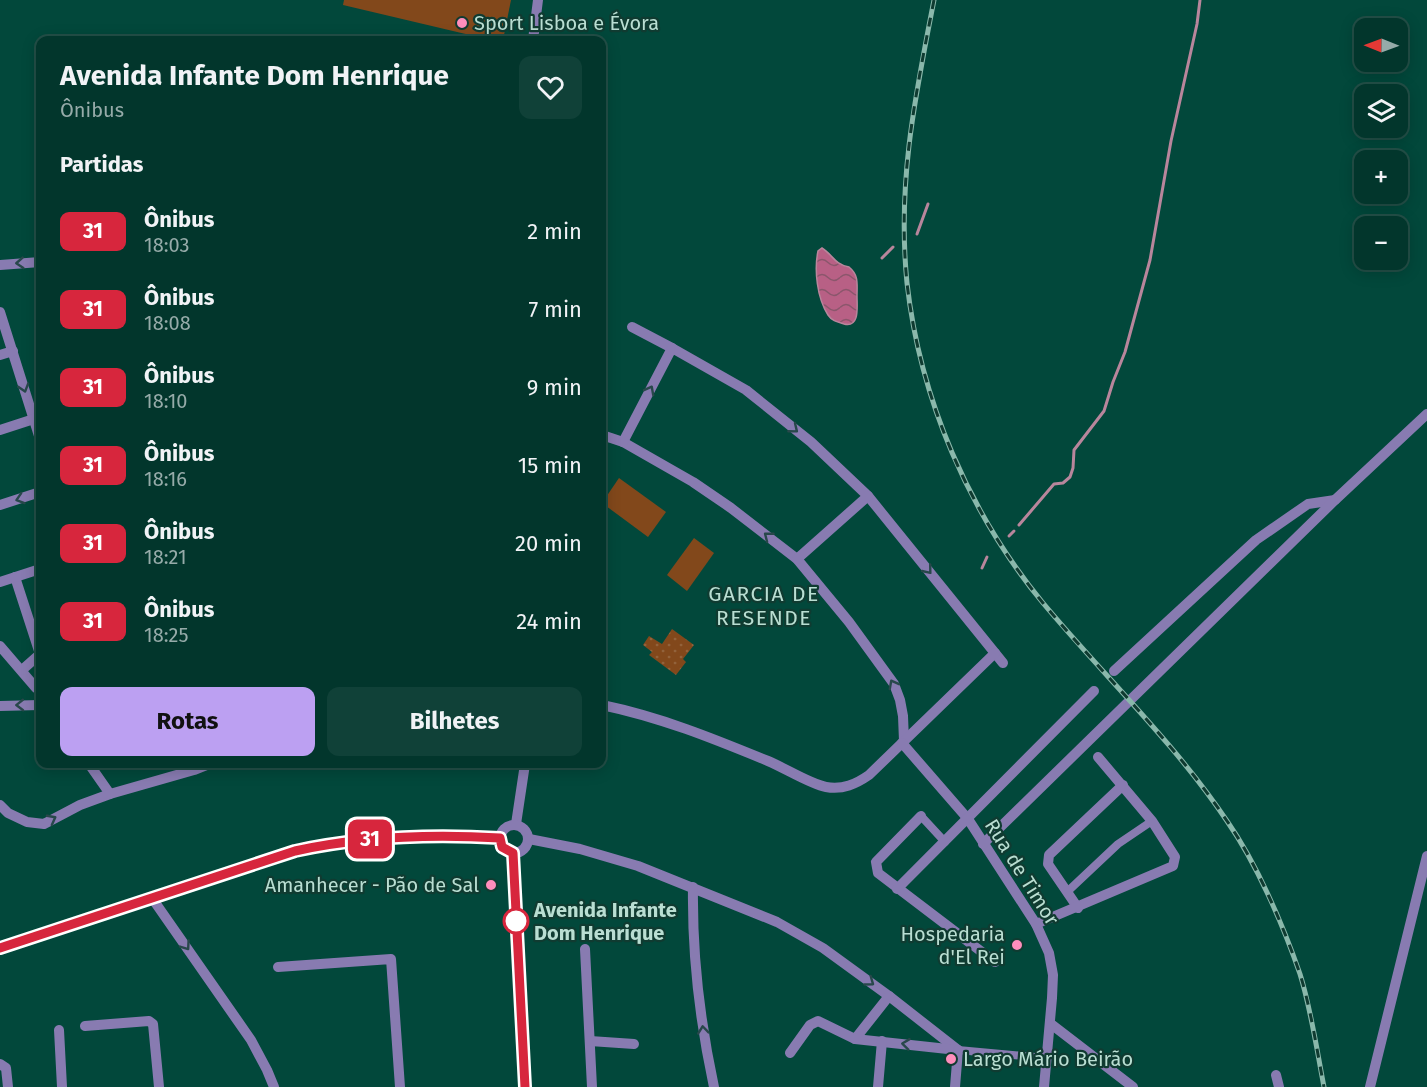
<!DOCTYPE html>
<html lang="pt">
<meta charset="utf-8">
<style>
body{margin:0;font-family:"Fira Sans",sans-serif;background:#104138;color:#f1f3f6;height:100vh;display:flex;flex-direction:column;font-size:22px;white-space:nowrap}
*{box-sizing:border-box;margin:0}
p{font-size:20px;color:#96aba9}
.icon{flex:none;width:33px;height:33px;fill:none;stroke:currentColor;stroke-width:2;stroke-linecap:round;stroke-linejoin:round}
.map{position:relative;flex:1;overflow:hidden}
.side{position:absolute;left:36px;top:36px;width:570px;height:732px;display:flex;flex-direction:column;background:#02362c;border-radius:12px;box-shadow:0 3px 15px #0003,0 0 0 2px #235048}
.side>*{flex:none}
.badge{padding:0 12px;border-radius:9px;font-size:21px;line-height:39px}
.needle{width:39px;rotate:271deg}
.buttons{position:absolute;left:1354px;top:18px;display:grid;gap:12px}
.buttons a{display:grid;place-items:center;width:54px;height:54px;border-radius:12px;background:#02362c;box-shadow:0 3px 15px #0003,0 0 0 2px #235048;font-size:30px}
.map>.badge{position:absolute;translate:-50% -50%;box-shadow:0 0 0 3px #fff}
h2{padding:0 24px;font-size:22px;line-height:54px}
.round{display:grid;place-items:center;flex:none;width:63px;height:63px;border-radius:12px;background:#104138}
.headline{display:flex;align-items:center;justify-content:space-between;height:102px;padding:0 24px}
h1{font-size:28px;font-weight:700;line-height:45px}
.action{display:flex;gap:12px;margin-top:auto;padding:12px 24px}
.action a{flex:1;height:69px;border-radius:12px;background:#bca0f2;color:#111;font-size:24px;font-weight:700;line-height:69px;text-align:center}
.action a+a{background:#104138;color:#f1f3f6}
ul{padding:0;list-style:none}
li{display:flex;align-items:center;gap:18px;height:78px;padding:0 24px}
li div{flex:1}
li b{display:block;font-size:22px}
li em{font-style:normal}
li .badge{min-width:66px;font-weight:700;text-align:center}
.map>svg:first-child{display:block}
</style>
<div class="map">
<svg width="1427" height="1087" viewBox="0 0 1427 1087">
<defs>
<pattern id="grass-dots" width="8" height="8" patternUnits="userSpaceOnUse" patternTransform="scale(1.5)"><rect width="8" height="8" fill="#82481b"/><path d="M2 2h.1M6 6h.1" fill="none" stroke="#92623b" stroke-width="1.8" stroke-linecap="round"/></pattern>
<pattern id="water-waves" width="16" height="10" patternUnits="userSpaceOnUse" patternTransform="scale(1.5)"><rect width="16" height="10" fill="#b86085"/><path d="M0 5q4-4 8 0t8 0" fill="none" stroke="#8b566c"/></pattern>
</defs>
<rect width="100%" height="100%" fill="#02483b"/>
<polygon fill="url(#grass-dots)" points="672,629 694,645 683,659 686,662 676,675 649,655 652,652 643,645 649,636 662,644"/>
<g fill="#82481b">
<polygon points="344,0 511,0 503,40 491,40 343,5"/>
<polygon points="619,478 666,512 648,537 602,503"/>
<polygon points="694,538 714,553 687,591 667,575"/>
</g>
<path fill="url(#water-waves)" stroke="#b8869c" stroke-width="1.5" d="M822,248C832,254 835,265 849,267C859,275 857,284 857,296C857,307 860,328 844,324C837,322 832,321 828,315C817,298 814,270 818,251Z"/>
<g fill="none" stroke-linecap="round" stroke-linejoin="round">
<g stroke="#b8869c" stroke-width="3">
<polyline points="917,234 928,204"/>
<polyline points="882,258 893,247"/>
<polyline points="1019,525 1054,484 1063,483 1070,477 1073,468 1074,450 1104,411 1113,382 1125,352 1150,260 1171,141 1197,24 1200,0"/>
<polyline points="1009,536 1014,531"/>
<polyline points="982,568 987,557"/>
</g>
<g stroke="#887bb1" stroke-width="8">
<polyline points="921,816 945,842"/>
<polyline points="1067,892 1118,844 1152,821"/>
<polyline points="958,1050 1047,1058"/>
</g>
<g stroke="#887bb1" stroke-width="10">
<polyline points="533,40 538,0"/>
<polyline points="0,265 40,262"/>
<polyline points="0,312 40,439"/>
<polyline points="632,327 672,348"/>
<polyline points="0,355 13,351"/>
<polyline points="0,430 40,417"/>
<polyline points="602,435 623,442 693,482 731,508 797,559 849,622 894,684 900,700 903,716 904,741"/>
<polyline points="623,442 672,348 746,390 811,442 868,496 1003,663"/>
<polyline points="0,505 40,492"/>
<polyline points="797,559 868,496"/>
<polyline points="15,577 40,654"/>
<polyline points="0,582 40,569"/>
<polyline points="0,646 36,688"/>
<polyline points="22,670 40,654"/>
<polyline points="1114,671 1256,540 1308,504 1335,500"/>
<path d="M602,705C660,717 712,738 768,761C785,768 810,784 826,787C843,790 856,784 869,775L995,653"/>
<polyline points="0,706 40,705"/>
<polyline points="902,743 968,819 1036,924 1049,953 1053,975 1052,998 1044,1087"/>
<polyline points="89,764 110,794"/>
<polyline points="0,805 8,813 27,822 44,824 80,805 110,794 194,770 209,764"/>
<polyline points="921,816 876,862 878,873 995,962"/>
<polyline points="516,824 525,764"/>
<circle cx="514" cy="839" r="14"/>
<polyline points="529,839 580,849 638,866 777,922 823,948 889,996 958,1050"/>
<polyline points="983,844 1335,500 1427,414"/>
<polyline points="513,853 525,1087"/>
<path d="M693,887C692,954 700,1022 714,1087"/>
<polyline points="897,889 1094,691"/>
<polyline points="152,898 251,1040 267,1070 274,1087"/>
<polyline points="1078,908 1048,864 1049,855 1123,785"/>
<polyline points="1036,924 1173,866 1175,857 1152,821 1098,757"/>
<path d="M0,948L295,851C363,836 431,834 500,838"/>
<polyline points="585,949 592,1087"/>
<polyline points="278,967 391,959 400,1087"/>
<polyline points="1051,1024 1133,1087"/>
<polyline points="85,1026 149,1021 153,1024 159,1087"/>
<polyline points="59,1030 62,1087"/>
<polyline points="855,1039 889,996"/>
<polyline points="590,1041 634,1044"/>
<polyline points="790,1053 810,1025 818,1021 855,1039 957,1050"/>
<polyline points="0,1064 6,1068 8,1087"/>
<polyline points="1276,1075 1279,1087"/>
<polyline points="878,1087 882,1041"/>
<polyline points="955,1087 958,1050"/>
<polyline points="1370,1087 1427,856"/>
</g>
<g stroke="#8ab8ab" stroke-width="5">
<path id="rail" d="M934,0C915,97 897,183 907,283C920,399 969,513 1043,603C1104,676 1174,742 1227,821C1257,864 1283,925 1300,974C1311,1009 1317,1051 1324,1087"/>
</g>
<use href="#rail" stroke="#103b31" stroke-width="3" stroke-dasharray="9" stroke-linecap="butt"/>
</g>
<defs><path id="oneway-chevron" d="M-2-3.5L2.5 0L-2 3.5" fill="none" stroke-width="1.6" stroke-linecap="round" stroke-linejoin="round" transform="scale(1.5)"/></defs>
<g stroke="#28484b">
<use href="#oneway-chevron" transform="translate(20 263) rotate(176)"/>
<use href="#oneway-chevron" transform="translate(24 388) rotate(73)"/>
<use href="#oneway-chevron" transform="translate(650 390) rotate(-62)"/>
<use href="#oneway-chevron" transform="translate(794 429) rotate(39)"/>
<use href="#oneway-chevron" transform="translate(20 499) rotate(162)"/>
<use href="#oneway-chevron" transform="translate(768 536) rotate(-142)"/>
<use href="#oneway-chevron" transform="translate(928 570) rotate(51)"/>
<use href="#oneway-chevron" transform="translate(893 684) rotate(-118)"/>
<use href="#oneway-chevron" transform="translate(20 705) rotate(179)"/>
<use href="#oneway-chevron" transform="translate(52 819) rotate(-28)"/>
<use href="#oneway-chevron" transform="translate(186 946) rotate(55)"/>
<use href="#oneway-chevron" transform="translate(870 982) rotate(36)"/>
<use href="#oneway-chevron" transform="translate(703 1030) rotate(-96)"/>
<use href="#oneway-chevron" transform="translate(906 1044) rotate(-173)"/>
</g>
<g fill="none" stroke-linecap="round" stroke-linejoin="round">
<g stroke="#fff" stroke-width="14">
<path id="line" d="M0,948L295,851C363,836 431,834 500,838L502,847L513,853L525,1087"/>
</g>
<use href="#line" stroke="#d7263d" stroke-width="9"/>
</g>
<g fill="#fe8ebc" stroke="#103b31" stroke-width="2">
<circle cx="462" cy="23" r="6"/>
<circle cx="491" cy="885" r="6"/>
<circle cx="1017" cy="945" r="6"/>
<circle cx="951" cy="1059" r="6"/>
</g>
<circle fill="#fff" stroke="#d7263d" stroke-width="3" cx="516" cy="921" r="12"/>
<g text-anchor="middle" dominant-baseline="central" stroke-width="4.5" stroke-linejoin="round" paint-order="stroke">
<g font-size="20" fill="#b9ded2" stroke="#103b31" text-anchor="start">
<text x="474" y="23">Sport Lisboa e Évora</text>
<text x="479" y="885" text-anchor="end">Amanhecer - Pão de Sal</text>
<text x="1005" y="934" text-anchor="end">Hospedaria<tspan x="1005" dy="23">d'El Rei</tspan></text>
<text x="963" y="1059">Largo Mário Beirão</text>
</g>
<g font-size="20" fill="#b9ded2" stroke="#103b31">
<text transform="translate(1022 872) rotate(58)">Rua de Timor</text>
</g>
<g font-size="20" font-weight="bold" fill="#b9ded2" stroke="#103b31" text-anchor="start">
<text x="534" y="910">Avenida Infante<tspan x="534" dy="23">Dom Henrique</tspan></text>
</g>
<g font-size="21" letter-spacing="1.5" fill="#b9ded2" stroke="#103b31">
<text x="764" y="594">GARCIA DE<tspan x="764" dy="24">RESENDE</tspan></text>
</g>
</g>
</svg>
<div class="buttons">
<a><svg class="needle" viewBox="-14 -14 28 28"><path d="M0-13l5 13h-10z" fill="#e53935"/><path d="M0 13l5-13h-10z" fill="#96aba9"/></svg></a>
<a><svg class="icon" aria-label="layers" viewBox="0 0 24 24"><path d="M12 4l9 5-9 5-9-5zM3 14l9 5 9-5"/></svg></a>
<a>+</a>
<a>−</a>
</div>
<b class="badge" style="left:370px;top:839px;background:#d7263d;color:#fff">31</b>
<section class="side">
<div class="headline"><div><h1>Avenida Infante Dom Henrique</h1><p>Ônibus</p></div><a class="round"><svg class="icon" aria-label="heart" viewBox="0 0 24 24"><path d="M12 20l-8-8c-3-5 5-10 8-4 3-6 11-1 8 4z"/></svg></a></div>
<h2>Partidas</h2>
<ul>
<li><span class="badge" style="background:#d7263d;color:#fff">31</span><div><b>Ônibus</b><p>18:03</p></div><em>2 min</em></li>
<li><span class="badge" style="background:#d7263d;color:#fff">31</span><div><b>Ônibus</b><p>18:08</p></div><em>7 min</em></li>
<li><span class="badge" style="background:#d7263d;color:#fff">31</span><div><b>Ônibus</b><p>18:10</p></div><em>9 min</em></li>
<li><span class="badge" style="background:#d7263d;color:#fff">31</span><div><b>Ônibus</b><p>18:16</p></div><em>15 min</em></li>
<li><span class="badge" style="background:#d7263d;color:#fff">31</span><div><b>Ônibus</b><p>18:21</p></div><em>20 min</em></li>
<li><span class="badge" style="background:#d7263d;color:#fff">31</span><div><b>Ônibus</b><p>18:25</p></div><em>24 min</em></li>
</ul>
<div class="action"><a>Rotas</a><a>Bilhetes</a></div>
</section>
</div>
